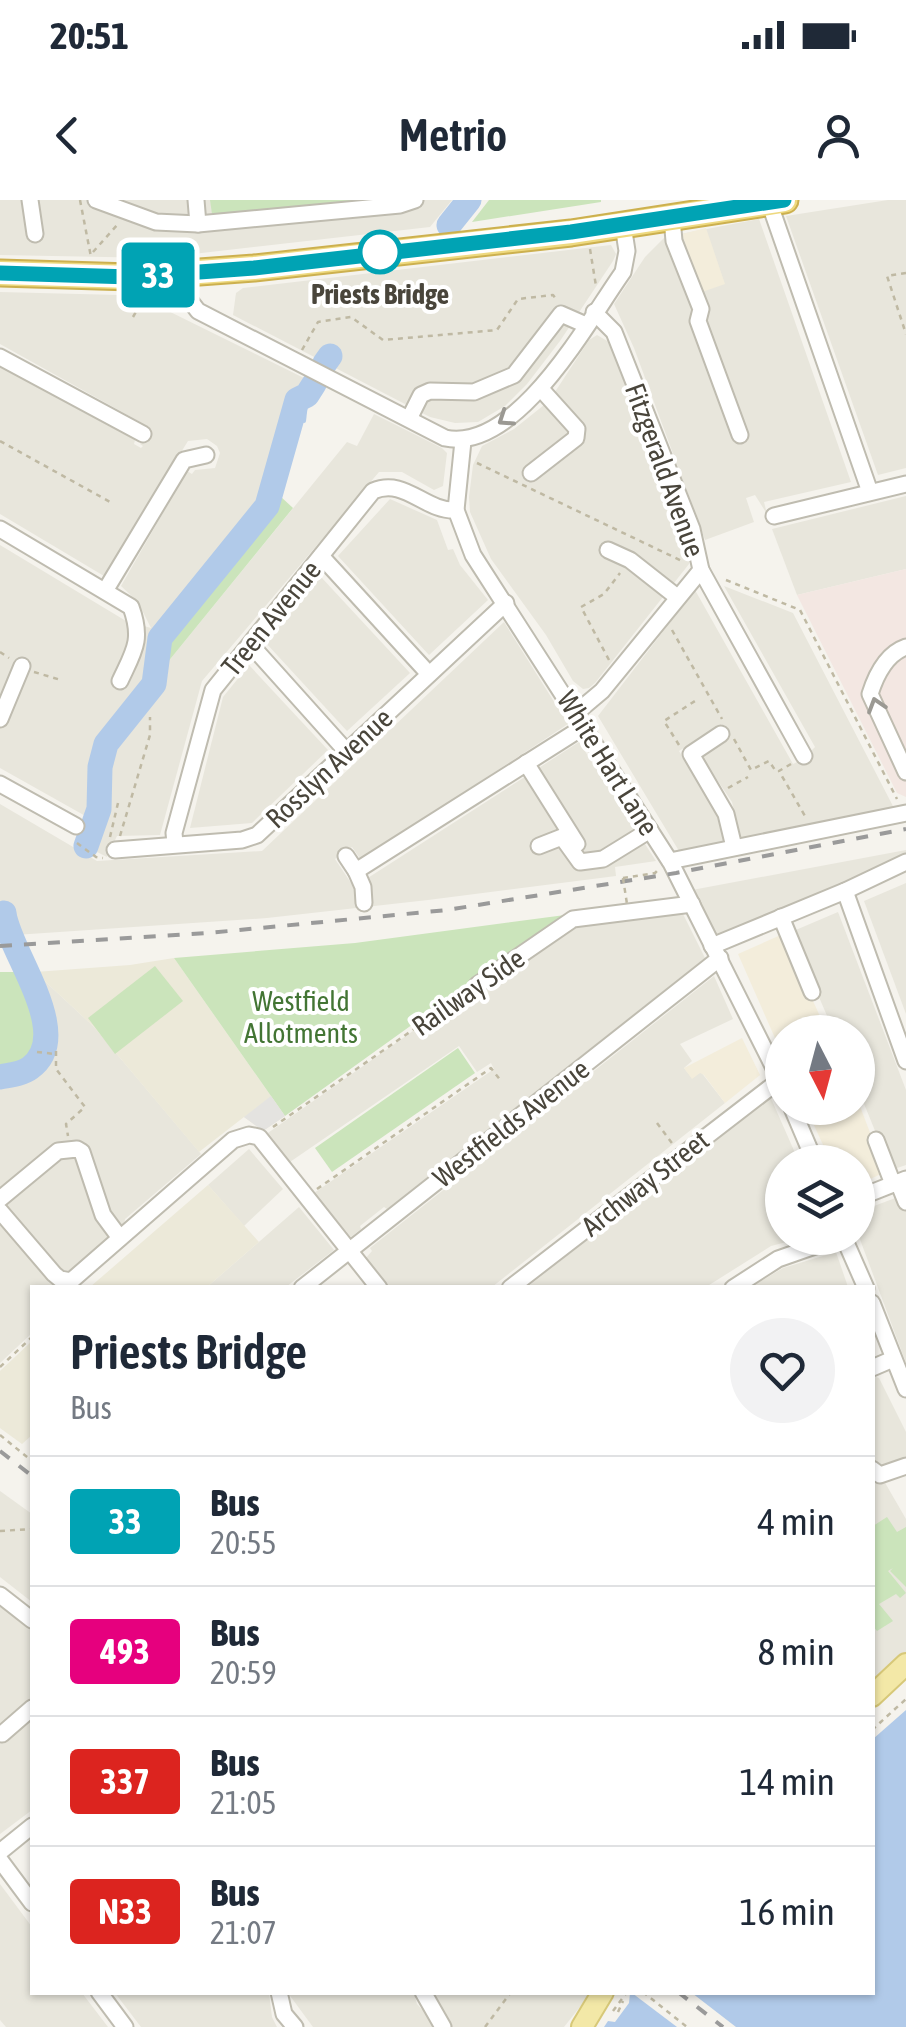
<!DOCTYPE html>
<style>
body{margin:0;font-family:"Asap Condensed",sans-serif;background:#f2f2f3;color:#1f2937;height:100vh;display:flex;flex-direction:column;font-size:38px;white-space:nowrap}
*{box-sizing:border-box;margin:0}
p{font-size:32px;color:#747a83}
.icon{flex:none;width:55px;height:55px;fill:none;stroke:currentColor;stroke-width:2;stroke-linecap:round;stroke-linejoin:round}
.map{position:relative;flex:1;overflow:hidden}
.drawer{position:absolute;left:30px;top:1085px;width:845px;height:710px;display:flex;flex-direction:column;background:#fff;border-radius:0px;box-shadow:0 2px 8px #0004}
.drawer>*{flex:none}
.badge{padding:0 20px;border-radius:8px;font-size:35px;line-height:65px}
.needle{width:65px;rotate:174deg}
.buttons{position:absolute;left:765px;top:815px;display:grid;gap:20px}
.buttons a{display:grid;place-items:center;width:110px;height:110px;border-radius:50%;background:#fff;box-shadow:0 2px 8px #0004;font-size:50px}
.map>.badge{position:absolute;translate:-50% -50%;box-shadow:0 0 0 5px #fff}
.round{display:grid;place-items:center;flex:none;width:105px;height:105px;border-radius:52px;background:#f2f2f3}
.overview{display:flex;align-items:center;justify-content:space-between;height:170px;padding:0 40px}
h1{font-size:48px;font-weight:600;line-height:75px}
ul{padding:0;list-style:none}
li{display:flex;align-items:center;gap:30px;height:130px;padding:0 40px;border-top:2px solid #e0e1e3}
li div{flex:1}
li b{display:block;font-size:38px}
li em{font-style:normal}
li .badge{min-width:110px;font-weight:700;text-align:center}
.status{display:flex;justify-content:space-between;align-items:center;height:70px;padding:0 50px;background:#fff;direction:ltr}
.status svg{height:28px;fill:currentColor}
header{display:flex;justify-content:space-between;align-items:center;height:130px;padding:0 40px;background:#fff;font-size:45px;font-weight:600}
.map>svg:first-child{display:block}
</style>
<div class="status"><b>20:51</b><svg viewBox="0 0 49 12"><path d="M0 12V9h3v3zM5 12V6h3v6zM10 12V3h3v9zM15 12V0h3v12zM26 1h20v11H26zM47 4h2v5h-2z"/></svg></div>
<header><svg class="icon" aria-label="back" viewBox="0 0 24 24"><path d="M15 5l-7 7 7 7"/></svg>Metrio<svg class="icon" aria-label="person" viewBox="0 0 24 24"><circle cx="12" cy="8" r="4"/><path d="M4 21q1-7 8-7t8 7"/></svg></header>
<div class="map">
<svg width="906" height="1827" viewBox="0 0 906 1827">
<rect width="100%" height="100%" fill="#f5f3ed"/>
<g fill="#e8e6dc">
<polygon points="0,0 452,0 430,27 158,58 0,55"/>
<polygon points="888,0 906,0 906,268 878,275 786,16"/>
<polygon points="759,19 851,282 764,302 767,314 755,295 746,298 754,322 705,340 634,148 614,104 645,57 665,37"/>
<polygon points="611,45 616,54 613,61 560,141 527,184 505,206 478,222 455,223 430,217 233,115 236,93 243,88"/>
<polygon points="0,92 119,95 146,100 308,180 291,214 286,213 260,304 163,422 151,449 151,481 97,546 92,566 93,595 89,618 0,568 0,345 126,421 151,428 138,402 121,386 187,271 192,274 195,270 215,268 220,253 217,246 207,239 188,241 104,376 0,314 0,167 135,240 134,244 141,248 143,246 140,244 149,227 0,144"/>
<polygon points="597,135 609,142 689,355 689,364 595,483 589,488 583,489 573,481 546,435 491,359 470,312 469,297 473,265 482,246 514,229 549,201 589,140"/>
<polygon points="374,214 442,248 447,253 443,286 434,290 402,272 379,272 202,481 160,635 117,636 107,657 91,649 103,611 107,556 164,485 168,473 163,468 347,242 357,246"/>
<polygon points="906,296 906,369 797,395 772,329"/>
<polygon points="390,299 437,320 448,350 453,349 460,365 488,400 429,455 338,356"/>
<polygon points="321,377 410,473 347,531 266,443"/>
<polygon points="724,386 793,413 895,610 741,639 732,602 701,556 729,538 722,524 679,551 718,613 725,642 679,651 598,516 695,390 793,564 813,554 812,550 815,547"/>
<polygon points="504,422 568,524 361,660 352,647 335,659 351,683 360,683 579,542 656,661 615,667 616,676 428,700 267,718 0,736 0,604 97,661 262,651"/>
<polygon points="249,465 328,550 252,623 190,628 223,497"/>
<polygon points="906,650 906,658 715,737 692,690"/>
<polygon points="906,683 906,814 864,701"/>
<polygon points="682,712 705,758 387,1009 384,1007 360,1026 361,1029 351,1037 314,993 494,869 491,863 477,872 459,846 287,964 265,935 467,793 491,781 573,723"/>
<polygon points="838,712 906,890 906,965 891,970 858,889 858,832 834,832 791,732"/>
<polygon points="35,772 94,827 201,954 125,1019 124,1025 58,1087 32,1088 32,1133 0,1163 0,882 33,874 47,860 48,821"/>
<polygon points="714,776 733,819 680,844 692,861 684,868 692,878 701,872 725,903 492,1087 388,1087 365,1059 372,1051 370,1048"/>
<polygon points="770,896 799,962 782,962 782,1038 802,1038 771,1046 706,1087 526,1088"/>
<polygon points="249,949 283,989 244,1026 208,985"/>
<polygon points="906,994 906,1163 858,1034 858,1012"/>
<polygon points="299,1007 334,1050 286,1087 207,1087"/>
<polygon points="836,1052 848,1087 751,1087 783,1068"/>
<polygon points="876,1177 879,1178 906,1232 906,1267 884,1281 906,1319 906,1454 873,1484 872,1178"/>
<polygon points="0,1291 32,1314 32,1402 0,1377"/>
<polygon points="0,1405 32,1429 32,1610 0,1634"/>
<polygon points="0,1684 32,1727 32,1792 82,1793 108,1827 6,1827 0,1820"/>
<polygon points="115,1793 269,1793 272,1817 277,1827 141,1827"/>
<polygon points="288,1793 414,1793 417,1804 438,1827 313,1827"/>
<polygon points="431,1793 591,1793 564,1827 451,1827 436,1811"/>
</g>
<g fill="#f3eddb">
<polygon points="706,28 725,84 702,92 682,34"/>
<polygon points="783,734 827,832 782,832 782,854 738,754"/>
<polygon points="742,838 760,875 725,903 704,875 700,873 692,879 684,868"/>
<polygon points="858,901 885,972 858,985 858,962 831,962 806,908 858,908"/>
</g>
<g fill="#ece9d9">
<polygon points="174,758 285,916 263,931 244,917 199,952 94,827 35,772 130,765"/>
<polygon points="208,985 259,1042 207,1087 90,1087"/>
<polygon points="32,1141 32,1235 22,1244 0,1228 0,1171"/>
</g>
<polygon fill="#f3e7e2" points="906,369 906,597 897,593 797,395"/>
<g fill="#cbe4bb">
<polygon points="210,0 372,0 212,14"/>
<polygon points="489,0 601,0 601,2 472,22"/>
<polygon points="280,296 293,308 163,468 163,438"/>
<polygon points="565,715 285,916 174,758 355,743"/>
<polygon points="155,766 183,801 115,854 88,818"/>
<path d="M0,772H21C33,800 46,831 29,858L18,865L0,868Z"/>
<polygon points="458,848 475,873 332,972 315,948"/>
<polygon points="887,1317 897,1332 906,1327 906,1387 890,1371 893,1368 888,1371 906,1393 900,1398 896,1394 879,1404 893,1421 877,1431 872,1425 873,1326"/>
</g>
<polygon fill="#e4e3e0" points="271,896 285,916 263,931 244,917"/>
<polygon fill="#b1cae9" points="906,1510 906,1827 604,1827 608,1821 615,1822 629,1803 630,1793 872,1792 873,1539"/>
<polygon fill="#f5f3ed" points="632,1793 692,1793 736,1827 677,1827"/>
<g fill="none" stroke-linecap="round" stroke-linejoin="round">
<g stroke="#b1cae9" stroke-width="4">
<polyline points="304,221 307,195"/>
<polyline points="42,854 45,865"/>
</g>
<g stroke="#b1cae9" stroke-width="25">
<polyline points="449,25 469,0"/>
<polyline points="325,163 330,156"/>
<polyline points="86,646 99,609 100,567 106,544 154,484 160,438 267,306 297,200 307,195 314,184"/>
<path d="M0,877C10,875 22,874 30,868C76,835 8,751 4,713"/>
</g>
<g stroke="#bfbcb0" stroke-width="19">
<g id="minor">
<polyline points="30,0 35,34"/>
<polyline points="96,0 156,22 198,24 400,5 415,0"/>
<polyline points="196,0 198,24"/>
<polyline points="769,2 870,292"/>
<polyline points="672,18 674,41 701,109 698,121 740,235"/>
<path d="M186,73L188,98L198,111L445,238C517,253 588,121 623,72L627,51L623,25"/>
<polyline points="0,157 143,234"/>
<polyline points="409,219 421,195 430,191 474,192 514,175 561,114 586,125"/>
<polyline points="463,241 456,310 473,355 671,663 782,884"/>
<polyline points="531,273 576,238 577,229 541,189"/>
<polyline points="774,316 906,284"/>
<path d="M0,329L131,407C143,440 134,451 120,481"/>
<polyline points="608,350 630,360 677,397"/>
<polyline points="321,356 429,474"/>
<polyline points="701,370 804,556"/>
<polyline points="105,391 184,260 206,255"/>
<polyline points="251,445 347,552"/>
<path d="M906,447C886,454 876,475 870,494L906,572"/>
<polyline points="577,512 602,491 701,370 692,329 614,132 594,112"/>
<polyline points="0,519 22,466"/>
<polyline points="721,534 691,554 726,614 734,647"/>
<polyline points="526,563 577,644"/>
<polyline points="0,584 76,626"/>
<path d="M175,643L174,633L213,490L373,291C405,277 425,312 456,310"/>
<polyline points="539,646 562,637 580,662 603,659 650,630"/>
<polyline points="115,650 242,640 257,635 506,403"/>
<polyline points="346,656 356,671 585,526"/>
<polyline points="670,661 906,613"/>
<polyline points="356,671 363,687 364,703"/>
<polyline points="845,691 906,861"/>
<polyline points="781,717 812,792"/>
<polyline points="712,746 845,691 906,662"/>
<polyline points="477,785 573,719 692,704"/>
<polyline points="792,908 815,962"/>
<polyline points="876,940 893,984"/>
<polyline points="898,982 906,1002"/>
<polyline points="858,998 906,979"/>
<polyline points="0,999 58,951 77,949 82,952 103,1015 120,1038"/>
<polyline points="0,1011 54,1074 60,1079 71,1081 233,940 249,935 259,937 379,1088"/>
<polyline points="844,1038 866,1088"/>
<polyline points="302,1088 720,758"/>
<polyline points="510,1088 781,879"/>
<polyline points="733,1088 778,1059 838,1038"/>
<polyline points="872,1103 906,1189"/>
<polyline points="872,1168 893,1159"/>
<polyline points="872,1269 880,1275 906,1266"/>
<polyline points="0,1395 32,1420"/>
<polyline points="2,1534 32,1508"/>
<polyline points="0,1652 32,1626"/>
<polyline points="0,1660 32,1703"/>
<polyline points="99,1792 125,1827"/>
<polyline points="279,1792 284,1814 295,1827"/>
<polyline points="423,1792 443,1827"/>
</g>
</g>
<g stroke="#d7c878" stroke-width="24">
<g id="major">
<polyline points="872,1496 906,1464"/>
<polyline points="582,1827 603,1792"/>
</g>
</g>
<g stroke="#ccb04f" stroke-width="29">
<polyline id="highway" points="0,73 131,77 254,68 571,33 785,0"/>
</g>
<g stroke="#bfb9a3" stroke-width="2.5" stroke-dasharray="5 5" stroke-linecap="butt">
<polyline points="80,0 91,57"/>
<polyline points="590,49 596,86"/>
<polyline points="93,52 118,24"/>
<polyline points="906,73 887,76 906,134"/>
<polyline points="133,117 144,98"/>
<polyline points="302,150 318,122 351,117 383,140 497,130 518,99 553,95 556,99"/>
<polyline points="0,241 112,303"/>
<polyline points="477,263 682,361"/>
<polyline points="726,380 800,410 897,599"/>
<polyline points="672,430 722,519"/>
<polyline points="0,452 9,458"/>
<polyline points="609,460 581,407 604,394 620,373"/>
<polyline points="34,472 61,480"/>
<polyline points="734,539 751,570 769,561 775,570 779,571"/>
<polyline points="679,545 664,521 695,501"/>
<polyline points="791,564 779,571 805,616"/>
<polyline points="728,588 748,577"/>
<polyline points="120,636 150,535 150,517"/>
<polyline points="110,637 118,603"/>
<polyline points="77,643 96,657 103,658"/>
<polyline points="623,678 655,673 659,669"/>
<polyline points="56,851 56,869 85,907 66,924 68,936"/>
<polyline points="37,852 55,854"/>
<polyline points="657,923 674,946"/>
<polyline points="273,927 463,795"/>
<polyline points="317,989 491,868 501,881"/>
<polyline points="0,1167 32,1137"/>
<polyline points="0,1235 32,1261"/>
<polyline points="0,1331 32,1329"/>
<polyline points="872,1530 906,1499"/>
<polyline points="643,1792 687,1827"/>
<polyline points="613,1811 627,1792"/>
<polyline points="618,1812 623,1801"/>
<polyline points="485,1827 511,1792"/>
</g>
<use href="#minor" stroke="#fff" stroke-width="15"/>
<use href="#major" stroke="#f3e8a7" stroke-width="20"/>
<use href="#highway" stroke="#eed97f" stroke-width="25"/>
<g stroke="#9a9a9a" stroke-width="4" stroke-dasharray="12 12" stroke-linecap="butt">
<polyline points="0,746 208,733 447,710 676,673 906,629"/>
<polyline points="0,1251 32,1276"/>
<polyline points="678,1792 723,1827"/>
</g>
<polyline stroke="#bfb9a3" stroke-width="2.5" stroke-dasharray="5 5" stroke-linecap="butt" points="623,678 627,704"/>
</g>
<defs><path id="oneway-chevron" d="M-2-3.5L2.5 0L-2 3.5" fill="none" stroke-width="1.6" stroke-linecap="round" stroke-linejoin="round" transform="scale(2.5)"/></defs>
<g stroke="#9b9993">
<use href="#oneway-chevron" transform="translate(505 219) rotate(146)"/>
<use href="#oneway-chevron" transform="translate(876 505) rotate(-107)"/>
</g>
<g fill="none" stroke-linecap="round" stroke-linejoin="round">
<g stroke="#fff" stroke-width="22">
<polyline id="line" points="0,73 131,77 254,68 571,32 784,0"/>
</g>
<use href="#line" stroke="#00a3b4" stroke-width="15"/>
</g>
<circle fill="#fff" stroke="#00a3b4" stroke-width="5" cx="380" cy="52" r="20"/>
<g text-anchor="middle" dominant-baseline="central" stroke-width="8" stroke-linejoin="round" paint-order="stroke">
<g font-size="28" font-weight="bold" fill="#49453b" stroke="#fff">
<text x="380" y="94">Priests Bridge</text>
</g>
<g font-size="28" fill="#49453b" stroke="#fff">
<text transform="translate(665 270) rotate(70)">Fitzgerald Avenue</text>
<text transform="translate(271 418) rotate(-51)">Treen Avenue</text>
<text transform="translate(608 563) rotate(58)">White Hart Lane</text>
<text transform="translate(329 568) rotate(-43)">Rosslyn Avenue</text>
<text transform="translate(468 792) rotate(-35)">Railway Side</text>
<text transform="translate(511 923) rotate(-38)">Westfields Avenue</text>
<text transform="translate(645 983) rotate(-38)">Archway Street</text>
</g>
<g font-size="28" fill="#437534" stroke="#fff">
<text x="301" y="801">Westfield<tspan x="301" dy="32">Allotments</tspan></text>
</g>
</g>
</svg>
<div class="buttons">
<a><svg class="needle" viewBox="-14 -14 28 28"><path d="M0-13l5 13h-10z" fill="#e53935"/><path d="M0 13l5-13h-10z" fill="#747a83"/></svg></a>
<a><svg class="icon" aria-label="layers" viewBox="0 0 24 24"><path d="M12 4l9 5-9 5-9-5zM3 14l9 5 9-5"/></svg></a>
</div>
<b class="badge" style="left:158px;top:75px;background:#00a3b4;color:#fff">33</b>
<section class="drawer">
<div class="overview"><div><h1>Priests Bridge</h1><p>Bus</p></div><a class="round"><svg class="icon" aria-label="heart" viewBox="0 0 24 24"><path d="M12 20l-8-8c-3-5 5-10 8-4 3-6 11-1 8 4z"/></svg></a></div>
<ul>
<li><span class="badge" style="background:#00a3b4;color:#fff">33</span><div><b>Bus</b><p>20:55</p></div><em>4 min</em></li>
<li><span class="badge" style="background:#e6007e;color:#fff">493</span><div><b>Bus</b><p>20:59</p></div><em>8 min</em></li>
<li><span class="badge" style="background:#dc241f;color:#fff">337</span><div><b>Bus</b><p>21:05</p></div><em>14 min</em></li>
<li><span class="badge" style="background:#dc241f;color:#fff">N33</span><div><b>Bus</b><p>21:07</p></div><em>16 min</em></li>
</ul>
</section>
</div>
